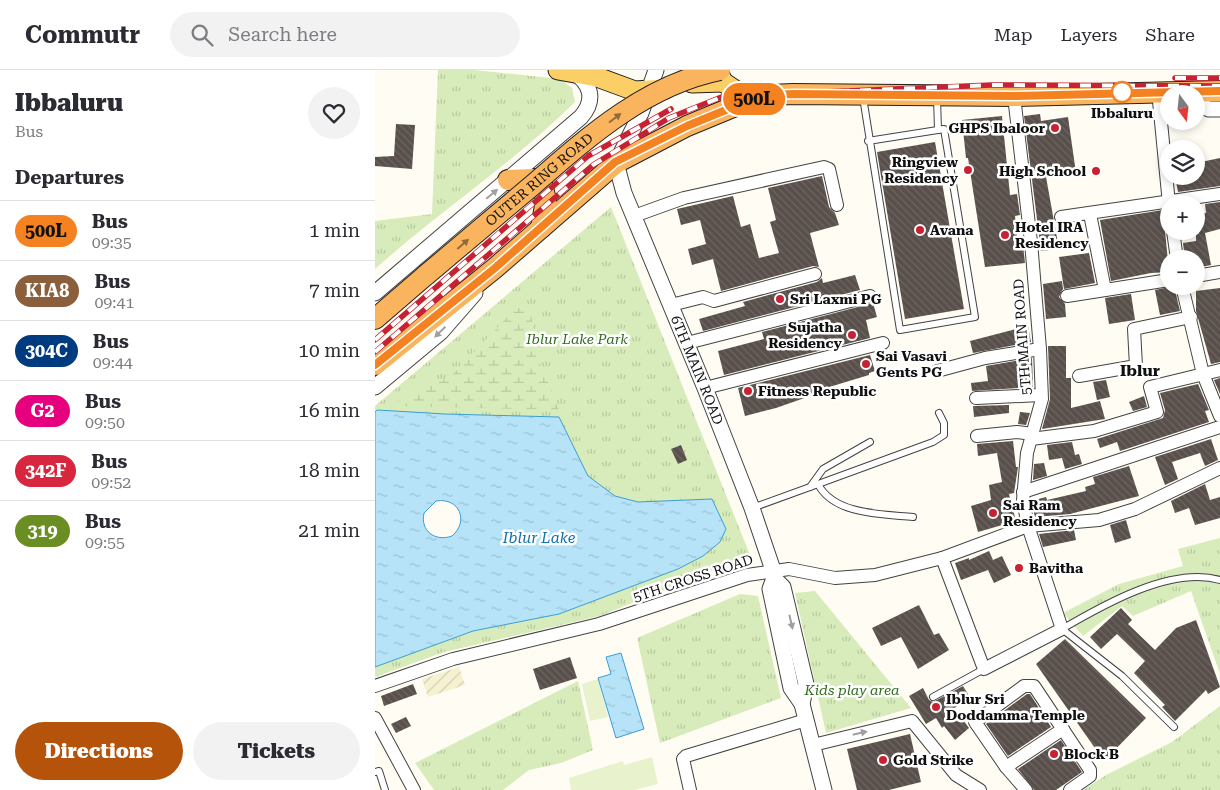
<!DOCTYPE html>
<meta charset="utf-8">
<style>
body{margin:0;font-family:"Roboto Serif",serif;background:#f2f2f3;color:#2b2b33;height:100vh;display:flex;flex-direction:column;font-size:19px;white-space:nowrap}
*{box-sizing:border-box;margin:0}
p{font-size:16px;color:#7c7c81}
.icon{flex:none;width:28px;height:28px;fill:none;stroke:currentColor;stroke-width:2;stroke-linecap:round;stroke-linejoin:round}
.map{position:relative;flex:1;overflow:hidden}
.details{display:flex;flex-direction:column;background:#fff;width:375px}
.details>*{flex:none}
.badge{padding:0 10px;border-radius:16px;font-size:18px;line-height:32px}
.needle{width:32px;rotate:165deg}
.fabs{position:absolute;left:785px;top:15px;display:grid;gap:10px}
.fabs a{display:grid;place-items:center;width:45px;height:45px;border-radius:50%;background:#fff;box-shadow:0 2px 8px #0003;font-size:25px}
.map>.badge{position:absolute;translate:-50% -50%;box-shadow:0 0 0 2px #fff}
h2{padding:0 15px;font-size:19px;line-height:45px}
.round{display:grid;place-items:center;flex:none;width:52px;height:52px;border-radius:26px;background:#f2f2f3}
.summary{display:flex;align-items:center;justify-content:space-between;height:85px;padding:0 15px}
h1{font-size:24px;font-weight:800;line-height:38px}
.primary-button{display:flex;gap:10px;margin-top:auto;padding:10px 15px}
.primary-button a{flex:1;height:58px;border-radius:30px;background:#b45309;color:#fff;font-size:20px;font-weight:800;line-height:58px;text-align:center}
.primary-button a+a{background:#f2f2f3;color:#2b2b33}
ul{padding:0;list-style:none}
li{display:flex;align-items:center;gap:15px;height:60px;padding:0 15px;border-top:1px solid #e1e1e2}
li div{flex:1}
li b{display:block;font-size:19px}
li em{font-style:normal}
li .badge{min-width:55px;font-weight:700;text-align:center}
header{display:flex;align-items:center;gap:30px;box-sizing:border-box;height:70px;padding:0 25px;background:#fff;border-bottom:1px solid #e1e1e2}
header strong{font-size:24px}
nav{display:flex;gap:28px;margin-inline-start:auto;font-size:18px}
.search{width:350px;height:45px;background:#f2f2f3;display:flex;align-items:center;gap:12px;box-sizing:border-box;padding:0 18px;border-radius:28px;color:#7c7c81;font-size:19px}
main{display:flex;flex:1;min-height:0}
.map>svg:first-child{display:block}
</style>
<header>
<strong>Commutr</strong>
<div class="search"><svg class="icon" aria-label="search" viewBox="0 0 24 24"><circle cx="10" cy="10" r="6"/><path d="M15 15l6 6"/></svg>Search here</div>
<nav><a>Map</a><a>Layers</a><a>Share</a></nav>
</header>
<main>
<section class="details">
<div class="summary"><div><h1>Ibbaluru</h1><p>Bus</p></div><a class="round"><svg class="icon" aria-label="heart" viewBox="0 0 24 24"><path d="M12 20l-8-8c-3-5 5-10 8-4 3-6 11-1 8 4z"/></svg></a></div>
<h2>Departures</h2>
<ul>
<li><span class="badge" style="background:#f58220;color:#111">500L</span><div><b>Bus</b><p>09:35</p></div><em>1 min</em></li>
<li><span class="badge" style="background:#8b5e3c;color:#fff">KIA8</span><div><b>Bus</b><p>09:41</p></div><em>7 min</em></li>
<li><span class="badge" style="background:#003b80;color:#fff">304C</span><div><b>Bus</b><p>09:44</p></div><em>10 min</em></li>
<li><span class="badge" style="background:#e6007e;color:#fff">G2</span><div><b>Bus</b><p>09:50</p></div><em>16 min</em></li>
<li><span class="badge" style="background:#d7263d;color:#fff">342F</span><div><b>Bus</b><p>09:52</p></div><em>18 min</em></li>
<li><span class="badge" style="background:#6b8e23;color:#fff">319</span><div><b>Bus</b><p>09:55</p></div><em>21 min</em></li>
</ul>
<div class="primary-button"><a>Directions</a><a>Tickets</a></div>
</section>
<div class="map">
<svg width="845" height="720" viewBox="0 0 845 720">
<defs>
<pattern id="farmland-furrows" width="10" height="10" patternUnits="userSpaceOnUse" patternTransform="scale(1.25)"><rect width="10" height="10" fill="#f6f1d1"/><path d="M-1 1l2-2M0 10L10 0M9 11l2-2" fill="none" stroke="#d2ceb2"/></pattern>
<pattern id="grass-tufts" width="24" height="20" patternUnits="userSpaceOnUse" patternTransform="scale(1.25)"><rect width="24" height="20" fill="#d7ecba"/><path d="M3 7l-1-3M5 7V3M7 7l1-3M15 17l-1-3M17 17v-4M19 17l1-3" fill="none" stroke="#b8c99f"/></pattern>
<pattern id="wetland-marsh" width="20" height="14" patternUnits="userSpaceOnUse" patternTransform="scale(1.25)"><rect width="20" height="14" fill="#d7ecba"/><path d="M1 5h8M5 5V1M11 12h8M15 12V8" fill="none" stroke="#b8c99f"/></pattern>
<pattern id="water-ripples" width="26" height="14" patternUnits="userSpaceOnUse" patternTransform="scale(1.25)"><rect width="26" height="14" fill="#b6e3f8"/><path d="M2 4q2-2 4 0t4 0M15 11q2-2 4 0t4 0" fill="none" stroke="#9bc2d4"/></pattern>
<pattern id="building-back-hatch" width="6" height="6" patternUnits="userSpaceOnUse" patternTransform="scale(1.25)"><rect width="6" height="6" fill="#59504c"/><path d="M-1 5l2 2M0 0l6 6M5-1l2 2" fill="none" stroke="#6c6561"/></pattern>
</defs>
<rect width="100%" height="100%" fill="#fffcf3"/>
<polygon fill="url(#farmland-furrows)" points="84,597 90,615 53,627 47,609"/>
<g fill="url(#grass-tufts)">
<path d="M63,0H99L185,9L197,18L200,32C138,93 65,141 0,199V151L57,144Z"/>
<polygon points="236,137 375,485 225,546 69,582 0,607 0,597 98,561 184,544 303,499 328,486 345,472 351,459 337,429 263,432 240,426 213,407 184,347 70,344 2,340 0,342 0,336"/>
<polygon points="845,468 845,604 816,521 758,546 747,536 708,566 688,543 744,514 808,496 803,479"/>
<polygon points="440,521 536,638 451,663 420,523"/>
<polygon points="365,524 383,526 406,628 285,673 262,568"/>
<polygon points="203,611 218,680 186,693 154,700 128,720 59,720 40,693"/>
<polygon points="845,636 845,720 708,720 731,705 797,672"/>
</g>
<polygon fill="url(#wetland-marsh)" points="151,237 156,245 166,296 184,338 182,340 20,336 23,330 37,321 75,307 140,239"/>
<g fill="#e8f2cd">
<polygon points="223,609 233,647 215,651 207,614"/>
<polygon points="277,687 283,714 260,720 196,720 194,708 248,691 249,695"/>
</g>
<g fill="url(#water-ripples)" stroke="#3a9ed2" fill-rule="evenodd">
<path d="M2,340L70,344L184,347L213,406L240,426L263,432L337,429L351,459L345,472L328,486L303,499L184,544L98,561L0,597V342ZM61,431C85,427 94,452 77,466C60,472 45,461 49,443Z"/>
<polygon points="246,583 269,659 241,668 223,608 236,604 231,587"/>
</g>
<g fill="url(#building-back-hatch)">
<polygon points="665,44 666,51 693,47 701,103 671,107 684,179 666,181 649,46"/>
<polygon points="627,46 635,125 642,124 645,145 640,146 643,176 648,175 650,193 610,197 593,88 591,88 587,50"/>
<polygon points="21,54 40,55 37,99 0,96 0,87 19,86"/>
<polygon points="560,72 589,239 530,249 502,82"/>
<polygon points="845,88 845,116 803,122 800,106 821,106 821,93"/>
<polygon points="447,106 454,137 460,143 464,155 435,163 444,197 438,196 346,221 338,189 317,195 313,179 331,174 325,150 306,155 302,139 358,126 366,157 375,154 384,188 404,183 395,152 401,150 393,118"/>
<polygon points="845,132 845,159 830,163 836,195 821,198 821,189 810,189 808,173 821,171 821,144 831,143 830,134"/>
<polygon points="788,140 794,202 776,203 736,211 725,150"/>
<polygon points="714,183 720,213 689,219 684,187"/>
<polygon points="480,205 485,220 328,261 324,249 370,236 368,232 442,212 447,208 448,213"/>
<polygon points="687,211 688,219 684,227 690,234 691,247 671,249 668,214"/>
<polygon points="799,216 805,241 785,245 780,220"/>
<polygon points="845,218 845,292 836,294 821,241 821,221"/>
<polygon points="756,224 760,250 734,254 730,228"/>
<polygon points="498,233 502,247 491,250 495,268 349,305 343,281 389,269 387,262"/>
<polygon points="653,256 656,272 598,283 595,271"/>
<polygon points="673,276 691,276 691,308 696,308 696,338 725,331 730,349 667,359 675,329"/>
<polygon points="495,285 500,301 494,303 494,305 441,321 441,324 401,338 370,346 363,318"/>
<polygon points="657,288 658,317 597,321 596,313 613,311 611,296"/>
<polygon points="845,308 845,324 839,310"/>
<polygon points="731,310 735,327 722,330 718,312"/>
<polygon points="823,314 834,340 830,341 834,352 745,381 742,372 725,378 722,369 788,348 790,340 785,323"/>
<polygon points="769,326 772,337 758,341 754,332"/>
<polygon points="634,335 634,343 599,347 598,336"/>
<polygon points="645,342 655,343 651,355 643,354"/>
<polygon points="836,369 843,390 830,396 825,383 797,392 803,409 790,415 780,387"/>
<polygon points="638,371 641,397 643,397 639,423 634,424 641,451 603,462 596,436 616,430 614,415 627,412 622,383 603,386 602,374"/>
<polygon points="697,372 700,385 704,384 707,394 690,399 687,388 674,390 672,375"/>
<polygon points="306,375 312,390 303,394 296,379"/>
<polygon points="669,393 672,406 658,410 659,394"/>
<polygon points="754,396 764,426 695,444 660,447 656,431 671,427 672,430 711,421 710,417 720,414 718,407"/>
<polygon points="830,414 835,430 845,427 845,448 820,455 814,438 800,443 796,431"/>
<polygon points="751,450 756,468 740,473 735,455"/>
<polygon points="699,460 701,470 668,477 664,464"/>
<polygon points="614,481 618,490 627,486 636,505 619,513 613,500 586,510 580,493 594,488 594,490"/>
<polygon points="544,535 559,565 564,563 574,580 543,599 526,567 506,576 497,558"/>
<polygon points="746,538 757,550 753,554 780,580 801,558 821,550 845,617 833,624 831,620 800,651 787,637 790,635 759,603 770,591 742,564 726,579 715,567"/>
<polygon points="690,569 771,648 729,691 661,594"/>
<polygon points="195,587 202,608 165,620 158,599"/>
<polygon points="38,614 42,624 9,636 6,626"/>
<polygon points="588,616 596,629 579,638 594,658 580,670 569,656 567,658 561,648 551,654 534,626 548,618 554,630 558,632"/>
<polygon points="652,624 655,624 676,657 633,686 611,654"/>
<polygon points="31,647 36,656 21,663 16,654"/>
<polygon points="535,664 546,712 514,720 482,720 472,679"/>
<polygon points="686,670 707,702 681,720 659,720 643,699"/>
</g>
<g fill="none" stroke-linecap="round" stroke-linejoin="round">
<g stroke="#434343" stroke-width="8">
<g id="service">
<polyline points="488,27 525,260 600,247 569,59 493,71"/>
<polyline points="562,28 563,60"/>
<path d="M443,414C459,445 507,444 538,447"/>
<polyline points="435,417 558,372 569,365 569,353 564,343"/>
<polyline points="377,438 435,417 448,399 495,372"/>
<polyline points="558,627 609,599"/>
<path d="M799,657L747,606L687,559C728,535 796,496 845,510"/>
<polyline points="0,702 4,701 10,720"/>
</g>
</g>
<g stroke="#434343" stroke-width="14">
<g id="minor">
<polyline points="783,21 794,134"/>
<polyline points="715,144 730,220"/>
<polyline points="259,146 309,128 449,97 454,99 462,135"/>
<polyline points="686,147 845,124"/>
<polyline points="798,161 802,189"/>
<polyline points="821,206 845,202"/>
<polyline points="807,216 828,304 845,346"/>
<polyline points="692,226 794,210"/>
<polyline points="296,235 328,227 339,231 440,204"/>
<polyline points="312,273 495,226"/>
<polyline points="562,301 610,288 665,279"/>
<polyline points="704,306 761,296 759,259 816,247"/>
<polyline points="330,318 508,273"/>
<polyline points="601,328 666,325"/>
<polyline points="602,366 642,362 658,364"/>
<polyline points="656,369 719,361 782,342 775,317 845,300"/>
<polyline points="648,422 845,357"/>
<polyline points="567,488 609,599 687,559 653,456 648,430 652,383 667,329 665,279 656,172 639,26"/>
<polyline points="0,616 78,589 224,554 372,505 414,499 460,508 500,505 567,488 653,456 724,450 760,439 845,398"/>
<polyline points="0,648 39,720"/>
<polyline points="438,675 537,651 581,705 605,720"/>
<polyline points="631,697 688,659"/>
<polyline points="315,720 308,689 311,686 431,650"/>
<polyline points="651,720 631,697 600,652 649,616 659,616 715,700 715,706 695,720"/>
</g>
</g>
<g stroke="#434343" stroke-width="17">
<g id="tertiary">
<path id="s1" d="M281,0L266,43L241,93L249,123L330,318L377,438L398,500L399,508L395,519L416,618L427,634L449,720"/>
<polyline points="821,34 834,39 845,39"/>
<path d="M0,223L206,47C221,30 216,13 198,2"/>
<polyline points="0,317 66,262 100,223"/>
<polyline points="399,508 408,517 431,614 427,634"/>
</g>
</g>
<g stroke="#212121" stroke-width="21">
<g id="primary">
<polyline points="183,0 222,7 260,21 290,19"/>
<polyline points="343,1 348,12 375,30"/>
<polyline points="317,13 348,12"/>
</g>
</g>
<g stroke="#212121" stroke-width="22">
<g id="trunk">
<polyline points="133,110 159,109 167,114 171,130 166,158"/>
<polyline points="0,249 51,205"/>
<polyline points="0,295 120,198 241,93 312,56 375,30 395,25 418,24 639,26 845,21"/>
</g>
</g>
<use href="#service" stroke="#fff" stroke-width="6"/>
<use href="#minor" stroke="#fff" stroke-width="12"/>
<use href="#tertiary" stroke="#fff" stroke-width="15"/>
<use href="#primary" stroke="#fccf66" stroke-width="19"/>
<use href="#trunk" stroke="#fab45e" stroke-width="20"/>
<g stroke="#c62234" stroke-width="5.5">
<g id="rail">
<polyline points="800,8 845,8"/>
<polyline points="0,270 213,86 296,39"/>
<polyline points="0,282 218,95 294,48 349,26 617,15 845,16"/>
</g>
</g>
<use href="#rail" stroke="#fff" stroke-width="4" stroke-dasharray="11" stroke-linecap="butt"/>
<g stroke="#212121" stroke-width="22" stroke-linecap="butt">
<g id="trunk-bridge">
<path id="s2" d="M51,205C87,175 123,144 159,114C214,66 271,15 345,0"/>
</g>
</g>
<use href="#trunk-bridge" stroke="#fab45e" stroke-width="20"/>
</g>
<defs><path id="oneway-solid" d="M-6-.8H1V-3.2L6.5 0L1 3.2V.8H-6Z" transform="scale(1.25)"/></defs>
<g fill="#916a3b">
<use href="#oneway-solid" transform="translate(240 48) rotate(-37)"/>
<use href="#oneway-solid" transform="translate(88 174) rotate(-41)"/>
</g>
<g fill="#9f9f9f">
<use href="#oneway-solid" transform="translate(117 124) rotate(-40)"/>
<use href="#oneway-solid" transform="translate(65 262) rotate(136)"/>
<use href="#oneway-solid" transform="translate(416 552) rotate(77)"/>
<use href="#oneway-solid" transform="translate(485 663) rotate(-13)"/>
</g>
<g fill="none" stroke-linecap="round" stroke-linejoin="round">
<g stroke="#fff" stroke-width="11">
<polyline id="line" points="0,295 120,198 240,92 312,56 375,30 395,25 418,24 639,26 845,21"/>
</g>
<use href="#line" stroke="#f58220" stroke-width="8"/>
</g>
<circle fill="#fff" stroke="#f58220" stroke-width="2.5" cx="747" cy="22" r="10"/>
<g fill="#c62234" stroke="#fff" stroke-width="2">
<circle cx="680" cy="58" r="5"/>
<circle cx="593" cy="100" r="5"/>
<circle cx="721" cy="101" r="5"/>
<circle cx="545" cy="160" r="5"/>
<circle cx="630" cy="165" r="5"/>
<circle cx="405" cy="229" r="5"/>
<circle cx="477" cy="265" r="5"/>
<circle cx="491" cy="294" r="5"/>
<circle cx="373" cy="321" r="5"/>
<circle cx="618" cy="443" r="5"/>
<circle cx="644" cy="498" r="5"/>
<circle cx="561" cy="637" r="5"/>
<circle cx="679" cy="684" r="5"/>
<circle cx="508" cy="690" r="5"/>
</g>
<g text-anchor="middle" dominant-baseline="central" stroke-width="5" stroke-linejoin="round" paint-order="stroke">
<g font-size="14" font-weight="bold" fill="#101010" stroke="#fff">
<text x="747" y="43">Ibbaluru</text>
</g>
<g font-size="14" font-weight="bold" fill="#101010" stroke="#fff" text-anchor="start">
<text x="670" y="58" text-anchor="end">GHPS Ibaloor</text>
<text x="583" y="92" text-anchor="end">Ringview<tspan x="583" dy="16">Residency</tspan></text>
<text x="711" y="101" text-anchor="end">High School</text>
<text x="640" y="157">Hotel IRA<tspan x="640" dy="16">Residency</tspan></text>
<text x="555" y="160">Avana</text>
<text x="415" y="229">Sri Laxmi PG</text>
<text x="467" y="257" text-anchor="end">Sujatha<tspan x="467" dy="16">Residency</tspan></text>
<text x="501" y="286">Sai Vasavi<tspan x="501" dy="16">Gents PG</tspan></text>
<text x="383" y="321">Fitness Republic</text>
<text x="628" y="435">Sai Ram<tspan x="628" dy="16">Residency</tspan></text>
<text x="654" y="498">Bavitha</text>
<text x="571" y="629">Iblur Sri<tspan x="571" dy="16">Doddamma Temple</tspan></text>
<text x="689" y="684">Block B</text>
<text x="518" y="690">Gold Strike</text>
</g>
<g font-size="14" fill="#101010" stroke="#fff">
<text stroke="none"><textPath href="#s2" startOffset="148">OUTER RING ROAD</textPath></text>
<text transform="translate(647 267) rotate(-94)">5TH MAIN ROAD</text>
<text stroke="none"><textPath href="#s1" startOffset="324">6TH MAIN ROAD</textPath></text>
<text transform="translate(318 508) rotate(-18)">5TH CROSS ROAD</text>
</g>
<g font-size="14" font-style="italic" fill="#326b1d" stroke="#fff">
<text x="202" y="269">Iblur Lake Park</text>
<text x="477" y="620">Kids play area</text>
</g>
<g font-size="15" font-style="italic" fill="#1370a8" stroke="#fff">
<text x="164" y="468">Iblur Lake</text>
</g>
<g font-size="16" font-weight="bold" fill="#101010" stroke="#fff">
<text x="765" y="300">Iblur</text>
</g>
</g>
</svg>
<div class="fabs">
<a><svg class="needle" viewBox="-14 -14 28 28"><path d="M0-13l5 13h-10z" fill="#e53935"/><path d="M0 13l5-13h-10z" fill="#7c7c81"/></svg></a>
<a><svg class="icon" aria-label="layers" viewBox="0 0 24 24"><path d="M12 4l9 5-9 5-9-5zM3 14l9 5 9-5"/></svg></a>
<a>+</a>
<a>−</a>
</div>
<b class="badge" style="left:379px;top:29px;background:#f58220;color:#111">500L</b>
</div>
</main>
